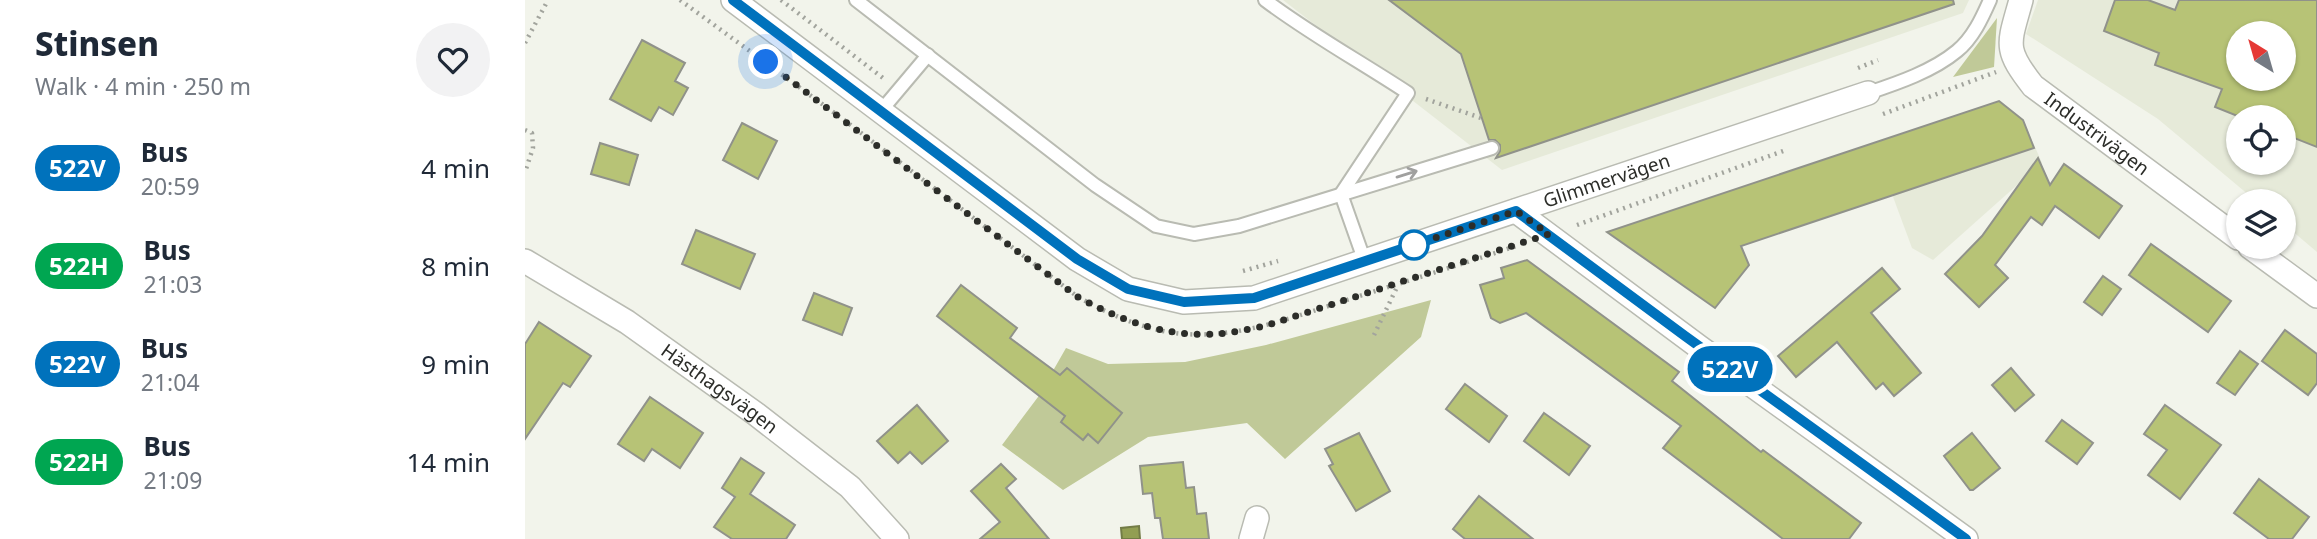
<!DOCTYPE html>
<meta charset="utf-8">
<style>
body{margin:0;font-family:"Noto Sans",sans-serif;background:#f2f2f3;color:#1f2937;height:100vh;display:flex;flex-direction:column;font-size:26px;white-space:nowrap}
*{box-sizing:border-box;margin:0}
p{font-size:23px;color:#747a83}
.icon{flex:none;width:38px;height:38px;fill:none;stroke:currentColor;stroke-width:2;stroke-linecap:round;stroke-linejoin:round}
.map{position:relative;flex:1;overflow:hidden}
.details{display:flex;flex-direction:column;background:#fff;width:525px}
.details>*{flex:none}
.badge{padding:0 14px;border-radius:23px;font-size:24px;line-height:46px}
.needle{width:46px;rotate:323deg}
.fabs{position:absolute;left:1701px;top:21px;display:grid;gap:14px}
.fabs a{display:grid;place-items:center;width:70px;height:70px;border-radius:50%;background:#fff;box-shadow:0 2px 5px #0004;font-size:35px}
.you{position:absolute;width:35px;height:35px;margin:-18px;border:5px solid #fff;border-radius:50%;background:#1a73e8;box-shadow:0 0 0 10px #1a73e833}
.map>.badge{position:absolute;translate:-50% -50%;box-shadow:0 0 0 4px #fff}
.round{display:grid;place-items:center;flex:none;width:74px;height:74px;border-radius:37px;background:#f2f2f3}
.summary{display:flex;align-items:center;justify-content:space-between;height:119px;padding:0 35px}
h1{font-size:33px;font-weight:800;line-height:52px}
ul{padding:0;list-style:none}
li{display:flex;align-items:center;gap:21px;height:98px;padding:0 35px}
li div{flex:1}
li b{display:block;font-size:26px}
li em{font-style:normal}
li .badge{min-width:77px;font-weight:700;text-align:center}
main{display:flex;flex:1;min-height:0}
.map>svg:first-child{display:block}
</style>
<main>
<section class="details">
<div class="summary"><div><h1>Stinsen</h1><p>Walk · 4 min · 250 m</p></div><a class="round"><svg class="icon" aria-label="heart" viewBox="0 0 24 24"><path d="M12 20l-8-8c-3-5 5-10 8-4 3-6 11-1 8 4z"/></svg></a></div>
<ul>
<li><span class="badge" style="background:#0072bc;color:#fff">522V</span><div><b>Bus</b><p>20:59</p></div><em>4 min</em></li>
<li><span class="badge" style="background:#00a651;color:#fff">522H</span><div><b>Bus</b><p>21:03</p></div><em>8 min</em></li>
<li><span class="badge" style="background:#0072bc;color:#fff">522V</span><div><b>Bus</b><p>21:04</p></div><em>9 min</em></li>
<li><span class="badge" style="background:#00a651;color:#fff">522H</span><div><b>Bus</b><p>21:09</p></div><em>14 min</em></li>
</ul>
</section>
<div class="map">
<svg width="1792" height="539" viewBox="0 0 1792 539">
<rect width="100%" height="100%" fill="#f2f4eb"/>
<g fill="#e6ead9" fill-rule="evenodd">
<polygon points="758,0 1444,0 1438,13 977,170"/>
<path d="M1513,0H1792V252L1759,224V201H1731L1633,119L1501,34ZM1713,33H1759V79H1713ZM1713,117H1759V163H1713Z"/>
<polygon points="1474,101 1498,120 1517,163 1408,260 1387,248 1348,143"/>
</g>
<g fill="#c0c998">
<polygon points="1472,18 1469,67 1428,77"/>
<polygon points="906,300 896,337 760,459 722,423 623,437 538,490 477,445 513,397 541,348 583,364 660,362 741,345"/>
</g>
<polygon fill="#929e52" stroke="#737c46" stroke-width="2" points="614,526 615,539 597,539 596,528"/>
<g fill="#b7c376" stroke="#90928a" stroke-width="2" fill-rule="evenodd">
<polygon points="864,0 1428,0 1429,4 971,158 975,151 975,145 970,140 964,140 936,54"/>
<path d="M1590,0H1623L1650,10L1654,0H1792V147L1759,134V117H1715L1690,107L1697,89L1630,65L1634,53L1579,31ZM1713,33H1759V79H1713Z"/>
<polygon points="117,40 160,63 150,81 163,88 148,115 134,107 126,121 85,99"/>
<polygon points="1474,101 1498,120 1509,148 1216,246 1224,265 1190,308 1082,232"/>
<polygon points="217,123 252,141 233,179 198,160"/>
<polygon points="75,143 113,155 104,185 66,174"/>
<polygon points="1513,158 1525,185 1539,164 1597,206 1574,238 1530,206 1517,225 1506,217 1470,265 1483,278 1454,307 1420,274 1457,236"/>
<polygon points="171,230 230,254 215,289 157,264"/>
<polygon points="1626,244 1706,301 1683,332 1604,275"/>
<polygon points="1002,260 1154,372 1147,381 1236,452 1238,450 1336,523 1324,539 1258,539 1138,448 1156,426 1001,313 975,323 966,318 955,285 979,278 976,268"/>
<polygon points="1357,268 1375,289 1346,313 1396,373 1369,396 1358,383 1351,389 1312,342 1271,377 1253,356"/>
<polygon points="1578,276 1596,289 1577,315 1559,302"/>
<polygon points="436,285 492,328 485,338 535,375 542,368 597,413 573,443 563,434 558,440 536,422 540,416 412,316"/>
<polygon points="289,293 327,308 317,335 278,320"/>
<polygon points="14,322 66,356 45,387 38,383 0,439 0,344"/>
<polygon points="1760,330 1792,354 1792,383 1783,395 1737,361"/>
<polygon points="1715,351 1733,364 1710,395 1692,383"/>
<polygon points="1486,368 1509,395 1490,411 1467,385"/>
<polygon points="940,384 982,416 964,442 921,409"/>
<polygon points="125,397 178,433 155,468 127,449 119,461 93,444"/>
<polygon points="392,405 423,441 397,464 385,452 373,463 352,441"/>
<polygon points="1640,405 1696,445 1655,499 1623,475 1642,450 1619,434"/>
<polygon points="1019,413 1065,446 1044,475 999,441"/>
<polygon points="1537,420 1568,443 1552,464 1521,441"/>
<polygon points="834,433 865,491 831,511 804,466 808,464 800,449"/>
<polygon points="1447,433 1475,468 1448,490 1445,490 1419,456"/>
<polygon points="216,458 239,473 225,494 270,525 261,539 207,539 189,527 210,497 197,488"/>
<polygon points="658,462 661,488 669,487 672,514 681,513 684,539 638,539 635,518 630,518 627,493 618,494 615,466"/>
<polygon points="476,464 491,479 481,488 524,539 455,539 475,522 446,491"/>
<polygon points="1734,479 1784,517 1767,539 1744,539 1709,513"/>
<polygon points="954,496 1008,539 940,539 928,529"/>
</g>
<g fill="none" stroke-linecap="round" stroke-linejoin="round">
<g stroke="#b9bbb2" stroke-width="16">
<g id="service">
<polyline points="331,0 570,185 631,226 669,234 714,226 967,148"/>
<path d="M740,0C785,34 836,62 883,93L816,194L840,262"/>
<path d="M1343,93C1373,83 1408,71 1432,51C1448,38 1457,18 1465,0"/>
<polyline points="355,112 403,55"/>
</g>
</g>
<g stroke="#b9bbb2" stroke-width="26">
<g id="minor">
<path id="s1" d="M208,0L552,259L603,289L659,302L729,298L1343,93"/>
<path id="s2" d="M1496,0C1484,44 1478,48 1508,86L1713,238"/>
<polyline points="991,211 1174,347 1441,539"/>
<polyline points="1725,247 1792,296"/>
<path id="s3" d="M0,261L102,322L231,414L325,487L372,539"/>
<polyline points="726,539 732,518"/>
</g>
</g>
<g stroke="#a2a49d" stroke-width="4.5" stroke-dasharray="2 5" stroke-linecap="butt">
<path d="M155,0L319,120L553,297C586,315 621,331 659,334C717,338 771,316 825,299C882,281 938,264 994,245"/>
<polyline points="256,0 358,78"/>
<polyline points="0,43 23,0"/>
<polyline points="1333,68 1353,60"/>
<polyline points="901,99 956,118"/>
<polyline points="1358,114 1471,72"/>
<polyline points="0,130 7,133 8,148 0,172"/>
<polyline points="1052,225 1261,150"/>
<polyline points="718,271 753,261"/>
<polyline points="849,335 873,285"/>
</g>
<use href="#service" stroke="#fff" stroke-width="12"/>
<use href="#minor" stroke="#fff" stroke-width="23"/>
</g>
<defs><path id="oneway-shaft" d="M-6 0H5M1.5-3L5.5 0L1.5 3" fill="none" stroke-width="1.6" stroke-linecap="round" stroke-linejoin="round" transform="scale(1.75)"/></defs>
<use stroke="#a0a09f" href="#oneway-shaft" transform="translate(882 174) rotate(-17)"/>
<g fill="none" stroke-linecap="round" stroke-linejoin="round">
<g stroke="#fff" stroke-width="16">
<polyline id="line" points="208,0 552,259 603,289 659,302 729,298 991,211 1160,336 1441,539"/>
</g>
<use href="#line" stroke="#0072bc" stroke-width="10"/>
<path stroke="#2c2d29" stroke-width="7" stroke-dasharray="0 12.6" d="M241,62L553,297C596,321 641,337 691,334C707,333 724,329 740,326L1024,234L991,211L889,245"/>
</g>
<circle fill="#fff" stroke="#0072bc" stroke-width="3.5" cx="889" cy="245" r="14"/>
<g text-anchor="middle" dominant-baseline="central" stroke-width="6" stroke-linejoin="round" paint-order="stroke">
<g font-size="19" fill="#2c2d29" stroke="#fff">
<text stroke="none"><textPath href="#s2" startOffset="173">Industrivägen</textPath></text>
<text stroke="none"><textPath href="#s1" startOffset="989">Glimmervägen</textPath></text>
<text stroke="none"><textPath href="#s3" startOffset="233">Hästhagsvägen</textPath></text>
</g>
</g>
</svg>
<div class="fabs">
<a><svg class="needle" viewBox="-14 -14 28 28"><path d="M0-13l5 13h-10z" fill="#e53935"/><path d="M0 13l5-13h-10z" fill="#747a83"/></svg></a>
<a><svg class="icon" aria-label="locate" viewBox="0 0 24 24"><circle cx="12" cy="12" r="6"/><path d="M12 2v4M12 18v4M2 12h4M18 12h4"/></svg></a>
<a><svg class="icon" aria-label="layers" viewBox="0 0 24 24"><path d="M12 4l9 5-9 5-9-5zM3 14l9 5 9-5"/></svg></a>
</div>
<div class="you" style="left:241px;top:62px"></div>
<b class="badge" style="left:1205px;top:369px;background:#0072bc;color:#fff">522V</b>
</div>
</main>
